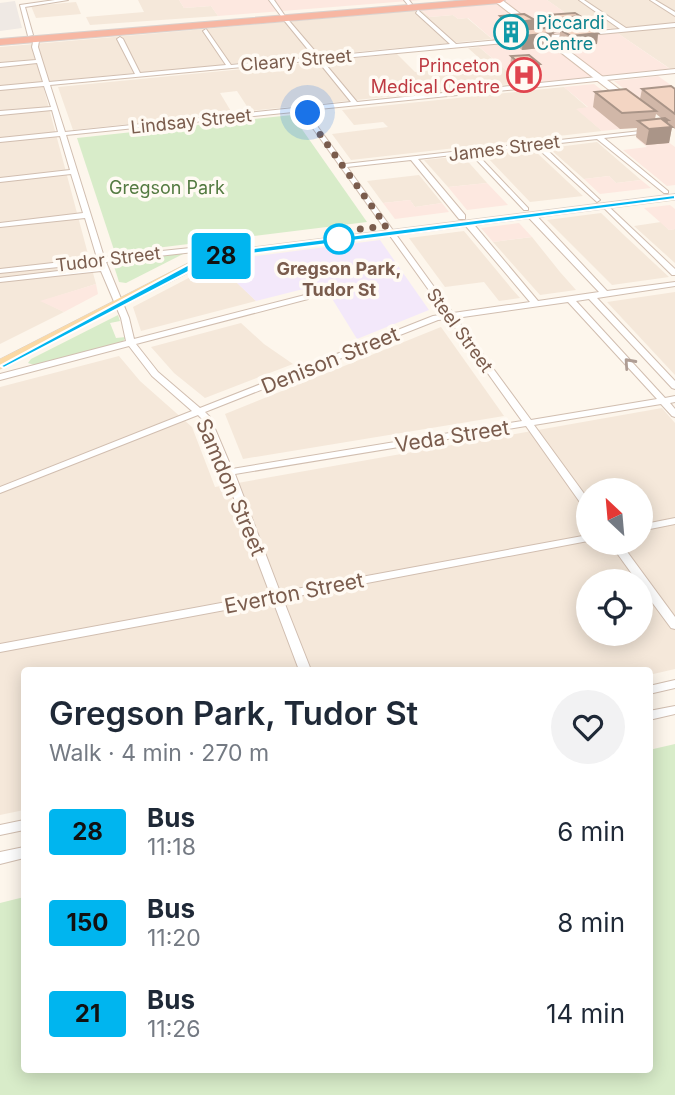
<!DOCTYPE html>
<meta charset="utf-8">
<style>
body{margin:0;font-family:Inter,sans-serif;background:#f2f2f3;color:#1f2937;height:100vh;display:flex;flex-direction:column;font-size:26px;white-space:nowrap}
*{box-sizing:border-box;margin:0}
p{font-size:23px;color:#747a83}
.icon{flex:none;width:38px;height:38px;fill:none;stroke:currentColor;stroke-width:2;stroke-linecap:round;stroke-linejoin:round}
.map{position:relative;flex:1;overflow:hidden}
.side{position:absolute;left:21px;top:667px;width:632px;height:406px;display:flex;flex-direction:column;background:#fff;border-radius:7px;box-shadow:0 4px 18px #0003}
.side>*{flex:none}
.badge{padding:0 14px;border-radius:5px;font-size:24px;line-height:46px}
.needle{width:46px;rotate:334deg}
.fabs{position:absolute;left:576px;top:478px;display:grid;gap:14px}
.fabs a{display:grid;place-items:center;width:77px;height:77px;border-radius:50%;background:#fff;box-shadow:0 4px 18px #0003;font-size:35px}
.you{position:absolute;width:35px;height:35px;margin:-18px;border:5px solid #fff;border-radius:50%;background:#1a73e8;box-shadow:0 0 0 10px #1a73e833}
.map>.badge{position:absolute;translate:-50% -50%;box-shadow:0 0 0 4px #fff}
.round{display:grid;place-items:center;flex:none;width:74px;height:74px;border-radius:37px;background:#f2f2f3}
.overview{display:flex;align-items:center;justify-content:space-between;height:119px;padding:0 28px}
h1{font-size:33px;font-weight:600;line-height:52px}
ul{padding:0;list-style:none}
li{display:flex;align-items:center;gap:21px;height:91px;padding:0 28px}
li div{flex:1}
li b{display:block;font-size:26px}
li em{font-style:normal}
li .badge{min-width:77px;font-weight:700;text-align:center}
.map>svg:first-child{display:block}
</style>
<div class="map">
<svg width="675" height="1095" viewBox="0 0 675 1095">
<rect width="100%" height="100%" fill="#fdf6ec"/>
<g fill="#f5e8da" fill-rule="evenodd">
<polygon points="138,0 179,0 184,8 211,6 218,16 90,25 86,17 144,12"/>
<polygon points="547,0 675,0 675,72 610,28 590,30"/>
<polygon points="76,2 81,14 36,18 31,6"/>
<polygon points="421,10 430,17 453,15 458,19 467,18 492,39 42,82 96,284 42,301 64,312 0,344 0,47"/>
<polygon points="479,47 521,83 250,111 237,91 220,93 232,113 73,130 58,87 397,54 415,72 487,65 468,48"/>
<polygon points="564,87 588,108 577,109 602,131 351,160 332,134 388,127 383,122 354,125 342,110"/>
<polygon points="597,142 641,180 616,183 609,176 584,179 549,148"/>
<polygon points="533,149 535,151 583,196 530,202 485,155"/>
<polygon points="463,156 487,183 448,187 424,160"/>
<polygon points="419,175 442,203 415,207 410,200 383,203 367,181"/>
<polygon points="601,213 626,237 669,277 612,285 547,220"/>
<polygon points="661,222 669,230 675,229 675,263 634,226"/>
<polygon points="464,231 512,289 520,298 499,301 484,282 445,287 409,238"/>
<polygon points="532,237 560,272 576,290 540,295 493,242"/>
<polygon points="227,262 235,281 256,301 141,331 133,307 202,271"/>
<polygon points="675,292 675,375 607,302"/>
<polygon points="241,323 264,344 293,364 205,398 174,373 151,347"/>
<polygon points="441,327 504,416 243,459 225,414"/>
<path d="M119,356L140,381L192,427L215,487L662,408L675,423V669L649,675V670H24V810L0,815V387ZM588,490H640V542H588ZM588,581H640V634H588Z"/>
</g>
<g fill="#fde8e0">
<polygon points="179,0 421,0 218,16 211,6 184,8"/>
<polygon points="453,0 547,0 590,30 610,28 670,69 522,84 477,45 497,43 468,18 458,19 453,15 430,17 420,9 459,5"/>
<polygon points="658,76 675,88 675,123 670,124 614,81"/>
<polygon points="594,84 648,126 602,131 576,109 588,107 564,87"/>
<polygon points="659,135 675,147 675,185 667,186 623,150 647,147 636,138"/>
<polygon points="609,176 616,183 641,180 651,188 600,194 584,179"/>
<polygon points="487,183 508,205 467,210 448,187"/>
<polygon points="410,200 415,207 442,203 449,212 395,219 383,203"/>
<polygon points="670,205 675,209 675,229 669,230 644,208"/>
<polygon points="519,223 532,237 493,242 481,228"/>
<polygon points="96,284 98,294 64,312 40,301"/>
</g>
<polygon fill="#efe9e4" points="15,1 22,28 0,31 0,3"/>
<polygon fill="#f3e8fa" points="380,240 429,310 357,339 323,284 256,301 235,281 227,262 249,257"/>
<g fill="#d8ecc9">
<polygon points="292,115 367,222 115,253 77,138"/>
<polygon points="179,252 183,254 126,283 119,282 113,263"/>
<polygon points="118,315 120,321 110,323 116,338 126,337 122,343 34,365 28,363 31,359"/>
<polygon points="675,744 675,1095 0,1095 0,903 24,897 24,1069 649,1069 649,750"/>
</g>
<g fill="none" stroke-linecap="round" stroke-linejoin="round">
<g stroke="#d1beb0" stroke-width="2">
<g id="street">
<polygon points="55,0 68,0 25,7 33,35 28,36 20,5"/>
<polygon points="269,0 274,0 285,16 281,16"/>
<polygon points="404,0 409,0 412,4 408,5"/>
<path d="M579,0H584L626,28L675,23V27L322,60L357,102L675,69V73L309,110L312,119L345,164L650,130V132L648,133L604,138L668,191V193H664L597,139L542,145L599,199L600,200L597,202L535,146L476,153L528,208V210H524L470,153L418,159L465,215V219H459L411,160L347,167L453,313L530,302L465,225V221H471L538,301L599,292L528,217V213H534L607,291L675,282V286L597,298L675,381V389L672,388L589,299L576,301L665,398L675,396V402L670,403L675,409V417L672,416L661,404L534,425L588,499V509L584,508L526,426L235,474L280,592L588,535V541L283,599L311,670H299L273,601L0,652V644L270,594L224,472L201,418L198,415L0,493V487L192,411L152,376L129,346L0,380V374L126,341L121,318L101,271L0,282V278L100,266L98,263L0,273V269L97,258L85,218L0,227V223L83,213L71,174L0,182V178L70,170L60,136L0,142V138L58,132L52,110L0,115V111L51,107L44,86L0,90V86L43,82L37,63L0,67V63L36,60L32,47L33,42L29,40L32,38L39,41L38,47L49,82L135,74L117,39L120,37L123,39L140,73L226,65L203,31L206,29L231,65L314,57L283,19L285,16L320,57L450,44L416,13L418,10L456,44L620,29ZM317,60L351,102L65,132L50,85ZM303,111L307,120L446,314L433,316L200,408L158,372L136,344L308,299L309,297L305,295L134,339L129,318L106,262L229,248L233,246L229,244L104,257L66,135ZM568,302L657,399L531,420L456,318ZM449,319L522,421L232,469L210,417L205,412L438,320Z"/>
<polygon points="650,0 655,0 675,12 675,16"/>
<polygon points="603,205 607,205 675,269 675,275 672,275 603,207"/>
<polygon points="675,518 675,524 640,531 640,525"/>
<polygon points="609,542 620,542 675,617 675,629 671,628 640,586 640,581 637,581"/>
<polygon points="675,680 675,688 649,694 649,686"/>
<polygon points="675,706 675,714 649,720 649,711"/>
<polygon points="24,820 24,830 0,835 0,825"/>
<polygon points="24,847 24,858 0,864 0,852"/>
</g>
</g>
<g stroke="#d6c0b0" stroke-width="2">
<polygon id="secondary" points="493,0 502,0 632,99 632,103 626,103"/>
</g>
<g stroke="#dad1cd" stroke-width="1">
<polygon id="primary" points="675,194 675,200 228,257 196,269 0,369 0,359 188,263 222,251"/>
</g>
<g stroke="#dad1cd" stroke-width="2">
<polygon id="highway" points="468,0 505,0 500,3 0,45 0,39"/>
</g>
<use href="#street" fill="#fff" fill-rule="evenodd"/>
<use href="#secondary" fill="#fff" fill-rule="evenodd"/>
<use href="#primary" fill="#fbd9a5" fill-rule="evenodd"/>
<use href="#highway" fill="#f7b7a3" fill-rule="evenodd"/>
</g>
<g fill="#d1b7a8" fill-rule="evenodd">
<polygon points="546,15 580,16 579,28 598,33 597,44 570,47 559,40 560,32 551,33 550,47 522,50 516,45 516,36 507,37 499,30 500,16 535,20 534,29 545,28"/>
<polygon points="511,56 539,79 521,81 510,71"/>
<path d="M642,89H675V129L667,123L672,127L669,143L646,145L636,137L637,128L620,129L593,107L595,92L640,99ZM656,114L660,117L661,118L655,119Z"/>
</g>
<g fill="#aa9588">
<polygon points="580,16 578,30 560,30 560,32 549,33 551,19"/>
<polygon points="535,20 533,34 517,30 516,36 507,37 508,23"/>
<polygon points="552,33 550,47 522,50 523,36"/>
<polygon points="598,33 597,44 570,47 571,36"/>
<polygon points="540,64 539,79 521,81 522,66"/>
<polygon points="663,120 668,120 667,127 672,127 669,143 646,145 649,129"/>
</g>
<g fill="#f3d5c3" stroke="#aa9588" stroke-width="2">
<polygon points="575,13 580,16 551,19 546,15"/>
<polygon points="524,14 535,20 508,23 500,16"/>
<polygon points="590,27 598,33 571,36 560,30"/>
<polygon points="545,28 552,33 523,36 517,30"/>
<polygon points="529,55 540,64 522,66 511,56"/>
<polygon points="671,86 675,89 675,114 642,89"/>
<polygon points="626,89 656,111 622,113 595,92"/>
<polygon points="665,118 668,120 663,120 672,127 649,129 638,121"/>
</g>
<defs><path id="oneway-chevron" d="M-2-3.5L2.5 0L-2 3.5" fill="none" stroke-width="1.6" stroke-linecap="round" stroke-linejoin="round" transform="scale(1.75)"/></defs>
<use stroke="#af9d94" href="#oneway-chevron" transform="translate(629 363) rotate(-132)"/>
<polygon fill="#00b5ef" stroke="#fff" stroke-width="2" points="675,195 675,199 228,257 196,268 4,368 0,366 189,264 223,252"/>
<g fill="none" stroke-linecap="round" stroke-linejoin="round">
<polyline stroke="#7a5c4d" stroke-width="7" stroke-dasharray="0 12.6" points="308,113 309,119 386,226 344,231 339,239"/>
</g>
<defs>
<g id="building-ring" transform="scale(1.75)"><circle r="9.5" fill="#fffaf3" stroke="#0f9aa8" stroke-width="1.5"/><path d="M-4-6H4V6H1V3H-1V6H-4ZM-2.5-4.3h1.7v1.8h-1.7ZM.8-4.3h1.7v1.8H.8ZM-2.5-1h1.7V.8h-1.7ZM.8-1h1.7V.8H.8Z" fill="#0f9aa8"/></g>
<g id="hospital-ring" transform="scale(1.75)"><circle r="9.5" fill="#fffaf3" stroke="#e0444e" stroke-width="1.5"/><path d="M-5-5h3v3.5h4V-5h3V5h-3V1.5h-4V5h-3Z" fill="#e0444e"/></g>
</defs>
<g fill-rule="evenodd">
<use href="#building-ring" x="511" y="32"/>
<use href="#hospital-ring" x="524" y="75"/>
</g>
<circle fill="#fff" stroke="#00b5ef" stroke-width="3.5" cx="339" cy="239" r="14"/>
<g text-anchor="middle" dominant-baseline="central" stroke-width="7" stroke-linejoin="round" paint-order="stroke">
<g font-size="18" fill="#0d838f" stroke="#fffaf3" text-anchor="start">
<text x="536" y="22">Piccardi<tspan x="536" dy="21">Centre</tspan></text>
</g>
<g font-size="18" fill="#7a5c4d" stroke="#fffaf3">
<text transform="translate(296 60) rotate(-5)">Cleary Street</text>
<text transform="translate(191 121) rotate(-6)">Lindsay Street</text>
<text transform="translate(504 148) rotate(-7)">James Street</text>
<text transform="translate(108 259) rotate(-7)">Tudor Street</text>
<text transform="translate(460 330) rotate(54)">Steel Street</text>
</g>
<g font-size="18" fill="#be3a42" stroke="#fffaf3" text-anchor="end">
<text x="500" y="65">Princeton<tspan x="500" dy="21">Medical Centre</tspan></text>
</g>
<g font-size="18" fill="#537a41" stroke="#fffaf3">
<text x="167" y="187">Gregson Park</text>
</g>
<g font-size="18" font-weight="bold" fill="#7a5c4d" stroke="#fffaf3">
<text x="339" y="268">Gregson Park,<tspan x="339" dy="21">Tudor St</tspan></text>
</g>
<g font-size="21" fill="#7a5c4d" stroke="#fffaf3">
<text transform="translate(330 360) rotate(-22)">Denison Street</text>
<text transform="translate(452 436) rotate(-9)">Veda Street</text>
<text transform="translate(231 487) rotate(67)">Samdon Street</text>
<text transform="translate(294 593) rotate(-11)">Everton Street</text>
</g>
</g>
</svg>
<div class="fabs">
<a><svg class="needle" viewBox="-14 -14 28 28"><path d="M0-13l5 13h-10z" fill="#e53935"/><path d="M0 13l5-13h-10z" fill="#747a83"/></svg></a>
<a><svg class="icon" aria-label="locate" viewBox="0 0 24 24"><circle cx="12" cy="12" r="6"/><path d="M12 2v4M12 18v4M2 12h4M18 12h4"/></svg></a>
</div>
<div class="you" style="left:308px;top:113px"></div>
<b class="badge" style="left:221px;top:256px;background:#00b5ef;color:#111">28</b>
<section class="side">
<div class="overview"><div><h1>Gregson Park, Tudor St</h1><p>Walk · 4 min · 270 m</p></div><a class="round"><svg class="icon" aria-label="heart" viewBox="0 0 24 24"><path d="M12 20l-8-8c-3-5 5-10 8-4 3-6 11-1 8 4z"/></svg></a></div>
<ul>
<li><span class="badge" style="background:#00b5ef;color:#111">28</span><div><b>Bus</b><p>11:18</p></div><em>6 min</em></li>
<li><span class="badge" style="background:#00b5ef;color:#111">150</span><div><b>Bus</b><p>11:20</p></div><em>8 min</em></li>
<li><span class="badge" style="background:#00b5ef;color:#111">21</span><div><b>Bus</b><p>11:26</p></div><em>14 min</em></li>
</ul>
</section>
</div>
